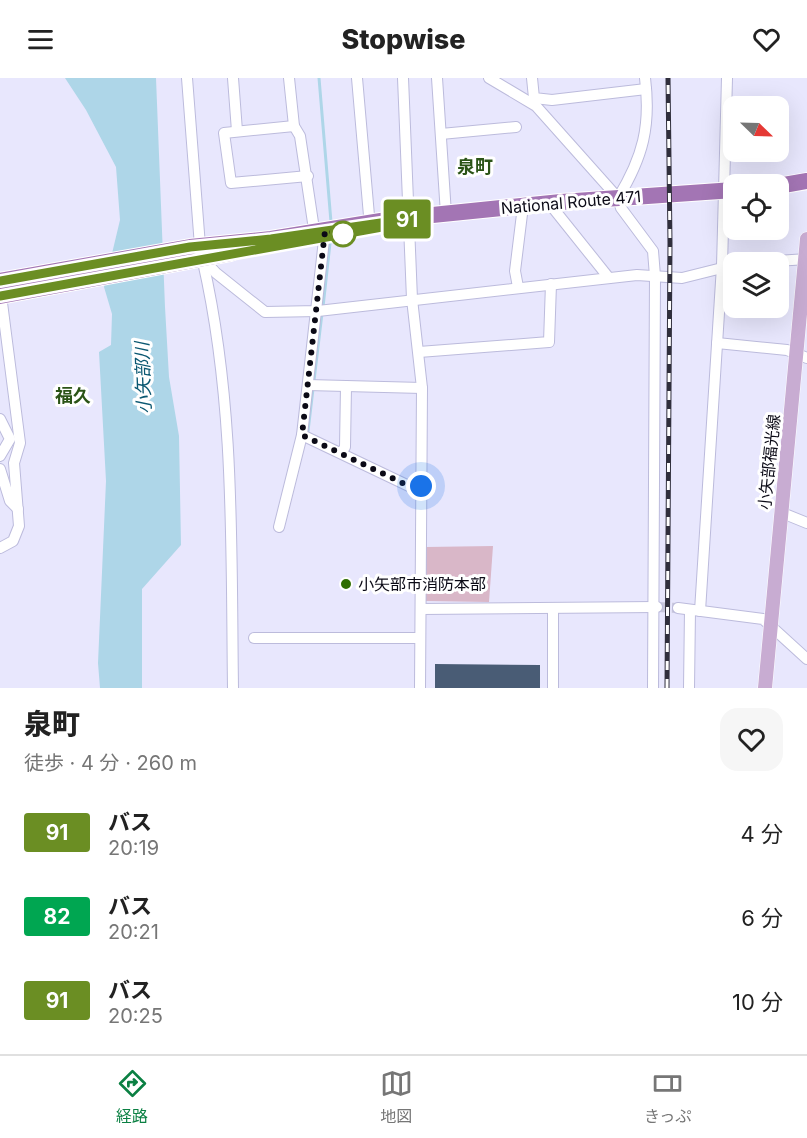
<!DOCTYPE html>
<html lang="ja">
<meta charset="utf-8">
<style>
body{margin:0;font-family:Inter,"Noto Sans JP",sans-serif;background:#f6f6f6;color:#222;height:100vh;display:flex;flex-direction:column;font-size:22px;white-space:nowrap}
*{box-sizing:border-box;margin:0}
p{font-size:20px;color:#767676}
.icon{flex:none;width:33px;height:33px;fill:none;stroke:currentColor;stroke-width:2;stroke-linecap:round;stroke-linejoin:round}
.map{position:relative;height:610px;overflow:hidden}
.sheet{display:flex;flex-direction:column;background:#fff;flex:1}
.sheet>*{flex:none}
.badge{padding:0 12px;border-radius:4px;font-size:21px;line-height:39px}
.needle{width:39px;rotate:113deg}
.fabs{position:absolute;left:723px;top:18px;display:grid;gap:12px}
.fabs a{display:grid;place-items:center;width:66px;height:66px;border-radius:12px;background:#fff;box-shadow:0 6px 24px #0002;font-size:30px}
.you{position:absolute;width:30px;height:30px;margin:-15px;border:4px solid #fff;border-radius:50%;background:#1a73e8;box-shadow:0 0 0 9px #1a73e833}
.map>.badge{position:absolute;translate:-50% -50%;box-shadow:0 0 0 3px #fff}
.round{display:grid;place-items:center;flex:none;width:63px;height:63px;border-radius:18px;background:#f6f6f6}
.headline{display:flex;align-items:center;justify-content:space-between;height:102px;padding:0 24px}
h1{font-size:28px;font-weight:800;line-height:45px}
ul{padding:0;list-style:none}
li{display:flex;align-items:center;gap:18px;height:84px;padding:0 24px}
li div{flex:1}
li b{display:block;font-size:22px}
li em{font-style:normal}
li .badge{min-width:66px;font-weight:700;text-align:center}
header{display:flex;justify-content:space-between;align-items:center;height:78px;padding:0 24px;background:#fff;font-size:27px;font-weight:800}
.tab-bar{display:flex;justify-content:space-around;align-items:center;height:84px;border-top:2px solid #e0e0e0;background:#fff;font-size:16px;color:#767676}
.tab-bar a{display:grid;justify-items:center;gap:3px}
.tab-bar .on{color:#0b8043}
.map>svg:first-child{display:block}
</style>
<header><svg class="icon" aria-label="menu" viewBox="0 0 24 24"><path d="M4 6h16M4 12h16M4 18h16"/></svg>Stopwise<svg class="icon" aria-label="heart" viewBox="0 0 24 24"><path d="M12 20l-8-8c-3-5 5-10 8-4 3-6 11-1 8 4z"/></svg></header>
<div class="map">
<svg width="807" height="610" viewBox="0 0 807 610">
<rect width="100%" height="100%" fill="#e8e7fd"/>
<polygon fill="#d9b7c8" points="493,468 489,524 426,523 426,469"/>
<polygon fill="#aed6e8" points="65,0 156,0 165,229 169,299 179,358 181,467 142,511 142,610 100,610 98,585 106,403 99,274 111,267 112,236 104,209 120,142 116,89 86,32"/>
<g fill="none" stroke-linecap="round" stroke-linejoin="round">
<g stroke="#aed6e8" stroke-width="3">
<polyline points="319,0 331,144"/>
<polyline points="323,229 330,165"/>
<polyline points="308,353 322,235"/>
</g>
</g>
<polygon fill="#495c75" points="435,586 540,587 540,610 435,610"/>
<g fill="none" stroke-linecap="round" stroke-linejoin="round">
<polyline stroke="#c7c6da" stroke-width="10" stroke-dasharray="10 5" stroke-linecap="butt" points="657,529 678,530"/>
<g stroke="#bcbbdc" stroke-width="12">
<g id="minor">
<polyline points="187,0 200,168"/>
<polyline points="233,0 237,53"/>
<polyline points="289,0 294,48 300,58 315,158"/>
<polyline points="357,0 370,149"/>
<polyline points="403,0 412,221 422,310 420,610"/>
<polyline points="437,0 446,136"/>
<polyline points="489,0 536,28 618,120 621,130 653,173 655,198 653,610"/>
<polyline points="532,0 534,20 552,22 646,11"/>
<polyline points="294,48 224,55 231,105 308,98"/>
<polyline points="441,56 516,49"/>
<path d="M618,120C643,79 651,48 645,0"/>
<polyline points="549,125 609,200"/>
<polyline points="202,180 216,195 265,234 318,233 637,197 682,200 734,187"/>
<path d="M203,184C235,324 231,468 233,610"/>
<polyline points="762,184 807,181"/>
<polyline points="518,209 515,193 523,128"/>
<polyline points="717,265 787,272 807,280"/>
<polyline points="419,274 549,264 551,206"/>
<polyline points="308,307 422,310"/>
<polyline points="0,341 10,361 0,378"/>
<polyline points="302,357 411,409 421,408"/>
<polyline points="342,374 345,369 346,308"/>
<polyline points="0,391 10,423 18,431"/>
<polyline points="780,434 807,445"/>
<polyline points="279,449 302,357 325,153"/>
<polyline points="0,470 13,463 19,448 14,385 20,365 1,217"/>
<polyline points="553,530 553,610"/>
<polyline points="678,530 763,541 807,581"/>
<polyline points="421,531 657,529"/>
<polyline points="700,533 722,188 727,0"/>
<polyline points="254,560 420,560"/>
<polyline points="689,610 690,532"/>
</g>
</g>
<g stroke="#fff" stroke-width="15">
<polyline id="major" points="765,610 807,161"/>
</g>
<g stroke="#fff" stroke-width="18">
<g id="highway">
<polyline points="778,108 807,103"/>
<polyline points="0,203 190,169 271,161 393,141 561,124 734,112"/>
<polyline points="0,218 231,175"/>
</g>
</g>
<use href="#minor" stroke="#fff" stroke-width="10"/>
<use href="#major" stroke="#c8acd2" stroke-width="14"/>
<use href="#highway" stroke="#a375b4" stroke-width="16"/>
<g stroke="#302f3c" stroke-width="5">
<polyline id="rail" points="667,610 670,165 668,0"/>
</g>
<use href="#rail" stroke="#fff" stroke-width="3" stroke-dasharray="9" stroke-linecap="butt"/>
</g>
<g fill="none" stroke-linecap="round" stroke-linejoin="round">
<g stroke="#fff" stroke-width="14">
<polyline id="line" points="0,203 190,169 271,161 408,141 393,147 0,218"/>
</g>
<use href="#line" stroke="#6b8e23" stroke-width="9"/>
<polyline stroke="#0b0a16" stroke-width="6" stroke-dasharray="0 10.8" points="343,156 325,153 302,357 411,409 421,408"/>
</g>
<circle fill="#fff" stroke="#6b8e23" stroke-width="3" cx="343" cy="156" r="12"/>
<circle fill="#2f6e00" stroke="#fff" stroke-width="2" cx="346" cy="506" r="6"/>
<g text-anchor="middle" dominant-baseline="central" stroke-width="6" stroke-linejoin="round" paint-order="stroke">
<g font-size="16" fill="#0b0a16" stroke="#fff">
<text transform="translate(571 124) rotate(-5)">National Route 471</text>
<text transform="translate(769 384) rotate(-84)">小矢部福光線</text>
</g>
<g font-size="16" fill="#0b0a16" stroke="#fff" text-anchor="start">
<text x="358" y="506">小矢部市消防本部</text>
</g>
<g font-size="18" font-weight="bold" fill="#2b5417" stroke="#fff">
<text x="475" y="88">泉町</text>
<text x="73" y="317">福久</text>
</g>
<g font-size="18" font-style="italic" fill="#0b5872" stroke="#fff">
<text transform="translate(143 300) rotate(-92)">小矢部川</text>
</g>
</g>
</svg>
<div class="fabs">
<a><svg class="needle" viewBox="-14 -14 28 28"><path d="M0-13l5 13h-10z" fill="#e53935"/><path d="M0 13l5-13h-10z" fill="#767676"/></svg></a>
<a><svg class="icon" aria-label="locate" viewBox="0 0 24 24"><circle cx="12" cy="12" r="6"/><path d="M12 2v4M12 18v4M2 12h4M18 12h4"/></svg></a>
<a><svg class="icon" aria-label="layers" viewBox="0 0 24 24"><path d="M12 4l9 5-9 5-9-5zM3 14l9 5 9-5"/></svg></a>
</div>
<div class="you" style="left:421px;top:408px"></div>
<b class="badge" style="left:407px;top:141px;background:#6b8e23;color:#fff">91</b>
</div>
<section class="sheet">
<div class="headline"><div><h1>泉町</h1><p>徒歩 · 4 分 · 260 m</p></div><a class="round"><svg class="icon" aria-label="heart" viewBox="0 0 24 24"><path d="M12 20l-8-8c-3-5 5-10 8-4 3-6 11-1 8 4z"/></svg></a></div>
<ul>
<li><span class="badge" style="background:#6b8e23;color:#fff">91</span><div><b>バス</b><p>20:19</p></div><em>4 分</em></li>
<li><span class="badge" style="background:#00a651;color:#fff">82</span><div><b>バス</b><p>20:21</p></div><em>6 分</em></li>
<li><span class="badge" style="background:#6b8e23;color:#fff">91</span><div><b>バス</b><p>20:25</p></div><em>10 分</em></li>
</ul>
</section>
<nav class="tab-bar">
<a class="on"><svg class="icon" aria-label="directions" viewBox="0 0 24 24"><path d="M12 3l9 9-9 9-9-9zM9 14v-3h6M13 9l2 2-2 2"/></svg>経路</a>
<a><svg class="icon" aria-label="map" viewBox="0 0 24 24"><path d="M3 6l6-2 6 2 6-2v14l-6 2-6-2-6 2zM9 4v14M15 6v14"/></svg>地図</a>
<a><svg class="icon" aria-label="tickets" viewBox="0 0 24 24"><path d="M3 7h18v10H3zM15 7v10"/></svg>きっぷ</a>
</nav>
